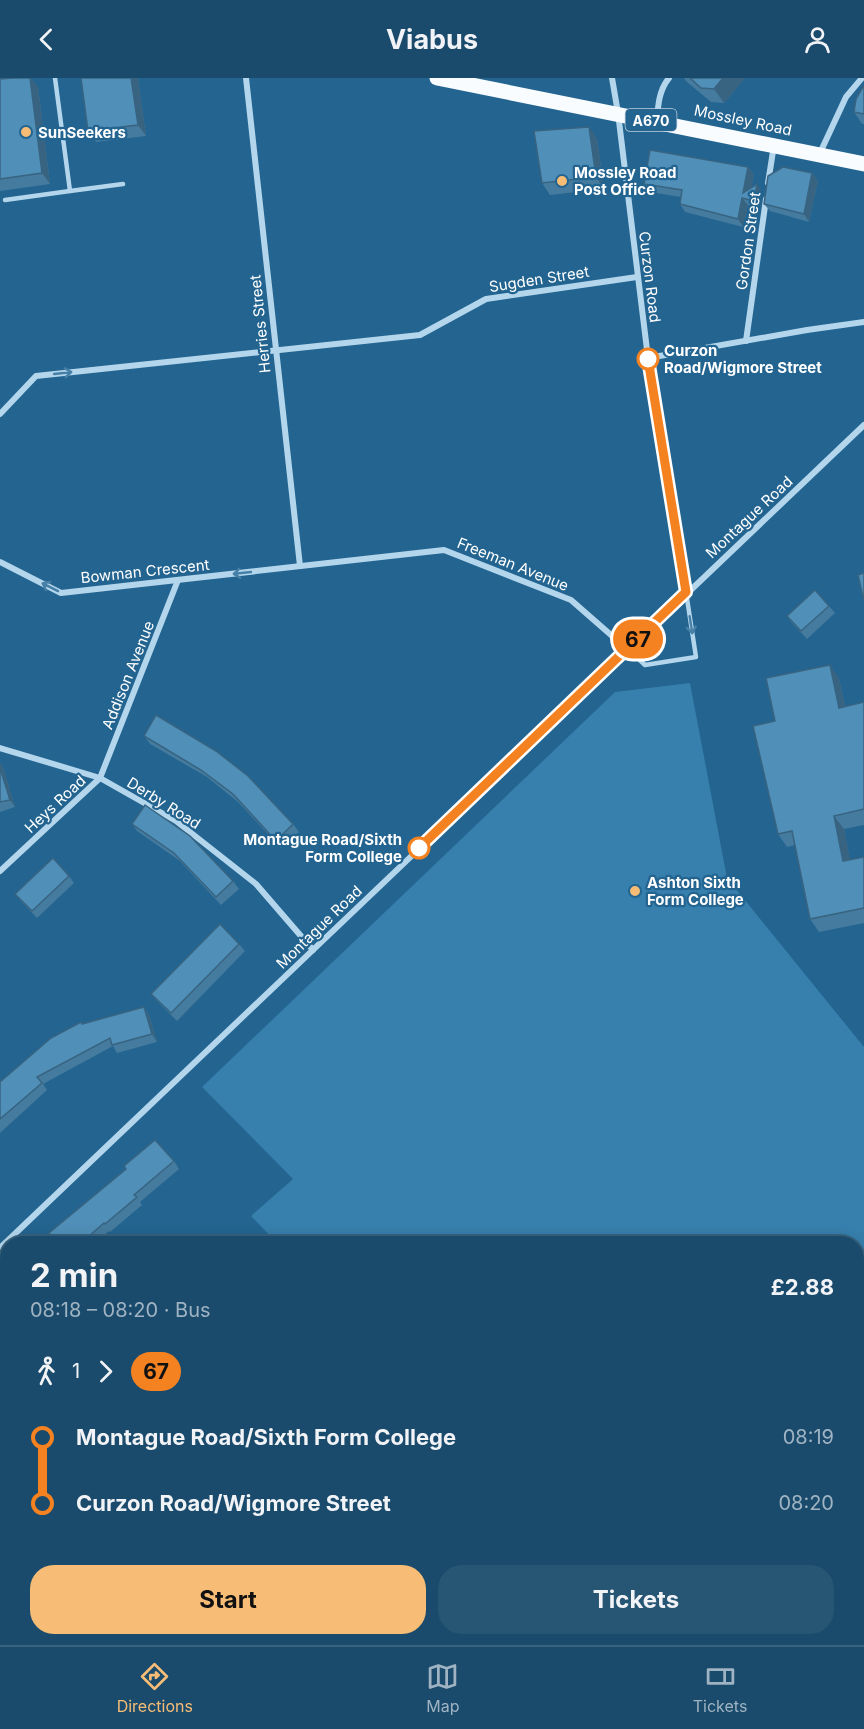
<!DOCTYPE html>
<meta charset="utf-8">
<style>
body{margin:0;font-family:Inter,sans-serif;background:#275574;color:#f1f3f6;height:100vh;display:flex;flex-direction:column;font-size:22px;white-space:nowrap}
*{box-sizing:border-box;margin:0}
p{font-size:20px;color:#9fb3c2}
.icon{flex:none;width:33px;height:33px;fill:none;stroke:currentColor;stroke-width:2;stroke-linecap:round;stroke-linejoin:round}
.map{position:relative;flex:1;overflow:hidden}
.details{position:absolute;left:0px;top:1158px;width:864px;height:410px;display:flex;flex-direction:column;background:#1a4b6c;border-radius:24px 24px 0 0;box-shadow:0 3px 15px #0003,0 0 0 2px #38637f}
.details>*{flex:none}
.badge{padding:0 12px;border-radius:20px;font-size:21px;line-height:39px}
.map>.badge{position:absolute;translate:-50% -50%;box-shadow:0 0 0 3px #fff}
.legs{display:flex;align-items:center;gap:9px;height:66px;padding:0 30px;font-size:20px}
.legs p{margin-inline-start:auto}
.overview{display:flex;align-items:center;justify-content:space-between;height:102px;padding:0 30px}
h1{font-size:33px;font-weight:700;line-height:45px}
.button{display:flex;gap:12px;margin-top:auto;padding:12px 30px}
.button a{flex:1;height:69px;border-radius:24px;background:#f7bd76;color:#111;font-size:24px;font-weight:700;line-height:69px;text-align:center}
.button a+a{background:#275574;color:#f1f3f6}
ul{padding:0 30px;list-style:none}
li{display:flex;align-items:center;gap:21px;height:66px;font-size:22px}
li i{display:grid;place-items:center;width:9px;height:100%;margin:0 8px;background:currentColor}
li i::after{content:'';width:15px;height:15px;margin:-8px;border:4px solid;border-radius:50%;background:#1a4b6c}
li p{margin-inline-start:auto}
li:first-child i{background:linear-gradient(#0000 50%,currentColor 0)}
li:last-child i{background:linear-gradient(currentColor 50%,#0000 0)}
header{display:flex;justify-content:space-between;align-items:center;height:78px;padding:0 30px;background:#1a4b6c;font-size:27px;font-weight:700}
.dock{display:flex;justify-content:space-around;align-items:center;height:84px;border-top:2px solid #38637f;background:#1a4b6c;font-size:16px;color:#9fb3c2}
.dock a{display:grid;justify-items:center;gap:3px}
.dock .active{color:#f7bd76}
.map>svg:first-child{display:block}
</style>
<header><svg class="icon" aria-label="back" viewBox="0 0 24 24"><path d="M15 5l-7 7 7 7"/></svg>Viabus<svg class="icon" aria-label="person" viewBox="0 0 24 24"><circle cx="12" cy="8" r="4"/><path d="M4 21q1-7 8-7t8 7"/></svg></header>
<div class="map">
<svg width="864" height="1567" viewBox="0 0 864 1567">
<rect width="100%" height="100%" fill="#236490"/>
<polygon fill="#377fad" points="690,605 727,800 864,969 864,1203 857,1210 856,1166 277,1165 251,1138 293,1101 202,1009 615,614"/>
<g fill="none" stroke-linecap="round" stroke-linejoin="round">
<g stroke="#b3d6ec" stroke-width="4.5">
<polyline points="55,0 70,113 123,106"/>
<polyline points="5,122 70,113"/>
<polyline points="628,571 645,587 696,579 686,514"/>
</g>
<g stroke="#b3d6ec" stroke-width="6">
<polyline points="246,0 300,488"/>
<polyline points="612,0 618,35 648,280 686,514"/>
<path d="M657,42C658,27 659,12 669,0"/>
<polyline points="820,75 846,19 862,0"/>
<polyline points="768,105 774,67"/>
<polyline points="746,263 766,121"/>
<polyline points="648,280 807,252 864,244"/>
<polyline points="0,336 36,298 420,257 486,221 637,199"/>
<polyline points="0,484 61,515 444,472 571,522 627,571"/>
<polyline points="0,670 100,700 176,743 256,806 313,872"/>
<polyline points="0,793 100,700 178,502"/>
<polyline points="0,1170 864,347"/>
<polyline points="856,1232 864,1225"/>
<polyline points="0,1517 8,1525"/>
<polyline points="30,1567 37,1560"/>
<polyline points="502,1567 510,1560"/>
<polyline points="593,1567 599,1560"/>
</g>
<polyline stroke="#f9fcff" stroke-width="15" points="437,0 864,86"/>
</g>
<g fill="#457b9e">
<polygon points="81,0 138,0 146,58 96,64 88,53"/>
<polygon points="684,0 745,0 724,25 711,24 687,4"/>
<polygon points="0,1 38,9 50,106 0,113"/>
<polygon points="864,7 864,46 862,46 854,34"/>
<polygon points="597,60 604,111 550,117 542,105"/>
<polygon points="748,89 754,97 751,110 762,114 760,131 748,127 743,149 685,134 680,126 681,119 650,114 644,106"/>
<polygon points="812,95 818,103 809,144 770,133 764,126"/>
<polygon points="829,528 835,535 807,561 792,545 787,538"/>
<polygon points="839,600 845,628 864,624 864,747 844,751 850,782 864,779 864,845 819,854 810,841 795,767 787,769 778,756 775,643"/>
<polygon points="144,658 293,746 299,754 281,770 238,724 207,699 150,666"/>
<polygon points="0,685 3,689 15,729 0,734"/>
<polygon points="132,746 233,803 239,811 221,827 180,783 137,753"/>
<polygon points="69,798 74,805 37,840 21,823 15,816"/>
<polygon points="239,866 245,873 177,943 157,923 151,916"/>
<polygon points="144,929 149,937 157,964 117,975 113,968 43,1006 47,1012 0,1055 0,1004 82,946"/>
<polygon points="174,1083 179,1091 140,1124 142,1127 110,1154 109,1153 94,1166 46,1166 52,1160 49,1155"/>
<polygon points="8,1199 8,1249 0,1255 0,1206"/>
<polygon points="78,1560 135,1560 128,1567 70,1567"/>
<polygon points="365,1560 421,1560 414,1567 358,1567"/>
<polygon points="605,1560 663,1560 656,1567 598,1567"/>
</g>
<g fill="#386481">
<polygon points="30,0 31,0 38,9 50,106 42,95"/>
<polygon points="131,0 138,0 146,58 138,47"/>
<polygon points="723,0 745,0 724,25 714,11"/>
<polygon points="589,49 597,60 604,111 596,99"/>
<polygon points="748,89 754,97 749,121 743,115"/>
<polygon points="812,95 818,103 809,144 804,136"/>
<polygon points="757,106 762,114 760,131 754,123"/>
<polygon points="742,120 748,127 743,149 738,141"/>
<polygon points="830,587 839,600 848,643 839,630"/>
<polygon points="0,685 3,689 15,729 10,722 0,690"/>
<polygon points="834,738 844,751 853,797 843,783"/>
<polygon points="144,929 149,937 157,964 152,956"/>
</g>
<g fill="#508fb8" stroke="#386481" stroke-width="1.5">
<polygon points="13,0 30,0 42,95 0,101 0,1"/>
<polygon points="81,0 131,0 138,47 88,53"/>
<polygon points="690,0 723,0 714,11 701,10"/>
<polygon points="864,7 864,36 854,34 856,21"/>
<polygon points="589,49 596,99 542,105 534,53"/>
<polygon points="650,72 748,89 743,115 757,106 754,123 742,120 738,141 680,126 682,112 644,106"/>
<polygon points="783,89 812,95 804,136 764,126 768,98"/>
<polygon points="864,495 864,523 858,497"/>
<polygon points="815,512 829,528 801,553 787,538"/>
<polygon points="830,587 839,630 864,624 864,731 834,738 843,783 864,779 864,830 810,841 792,753 778,756 753,648 775,643 766,600"/>
<polygon points="156,637 216,673 248,698 293,746 276,763 233,716 201,692 144,658"/>
<polygon points="0,690 10,722 0,724"/>
<polygon points="145,727 190,758 233,803 216,819 174,775 132,746"/>
<polygon points="53,780 69,798 32,833 15,816"/>
<polygon points="220,846 239,866 171,935 151,916"/>
<polygon points="144,929 152,956 112,967 110,960 37,999 42,1005 0,1041 0,1004 51,960 81,944 82,946"/>
<polygon points="155,1062 174,1083 134,1117 137,1119 105,1146 104,1145 80,1166 46,1166 52,1160 49,1155 126,1091 124,1088"/>
<polygon points="8,1199 8,1236 0,1243 0,1206"/>
<polygon points="78,1560 121,1560 114,1567 70,1567"/>
<polygon points="365,1560 408,1560 401,1567 358,1567"/>
<polygon points="605,1560 650,1560 642,1567 598,1567"/>
</g>
<defs><path id="oneway-shaft" d="M-6 0H5M1.5-3L5.5 0L1.5 3" fill="none" stroke-width="1.6" stroke-linecap="round" stroke-linejoin="round" transform="scale(1.5)"/></defs>
<g stroke="#4780a7">
<use href="#oneway-shaft" transform="translate(63 295) rotate(-6)"/>
<use href="#oneway-shaft" transform="translate(242 495) rotate(174)"/>
<use href="#oneway-shaft" transform="translate(50 509) rotate(-153)"/>
<use href="#oneway-shaft" transform="translate(691 547) rotate(81)"/>
</g>
<g fill="none" stroke-linecap="round" stroke-linejoin="round">
<g stroke="#fff" stroke-width="14">
<polyline id="line-1" points="419,770 686,514 648,281"/>
</g>
<use href="#line-1" stroke="#f58220" stroke-width="9"/>
</g>
<g fill="#f7bd76" stroke="#236490" stroke-width="2">
<circle cx="26" cy="54" r="6"/>
<circle cx="562" cy="103" r="6"/>
<circle cx="635" cy="813" r="6"/>
</g>
<g fill="#fff" stroke="#f58220" stroke-width="3">
<circle cx="648" cy="281" r="10"/>
<circle cx="419" cy="770" r="10"/>
</g>
<g text-anchor="middle" dominant-baseline="central" stroke-width="4.5" stroke-linejoin="round" paint-order="stroke">
<rect fill="#236490" stroke="#bdd0de" stroke-width="1.5" x="625.5" y="31" width="51" height="22" rx="4.5"/>
<g font-size="14" font-weight="bold" fill="#fff">
<text x="651" y="42">A670</text>
</g>
<g font-size="15" fill="#fff" stroke="#236490">
<text transform="translate(743 42) rotate(12)">Mossley Road</text>
<text transform="translate(748 163) rotate(-82)">Gordon Street</text>
<text transform="translate(650 199) rotate(83)">Curzon Road</text>
<text transform="translate(539 201) rotate(-9)">Sugden Street</text>
<text transform="translate(260 246) rotate(-96)">Herries Street</text>
<text transform="translate(749 439) rotate(-43)">Montague Road</text>
<text transform="translate(513 486) rotate(22)">Freeman Avenue</text>
<text transform="translate(145 493) rotate(-6)">Bowman Crescent</text>
<text transform="translate(128 597) rotate(-68)">Addison Avenue</text>
<text transform="translate(164 725) rotate(32)">Derby Road</text>
<text transform="translate(55 726) rotate(-43)">Heys Road</text>
<text transform="translate(319 849) rotate(-44)">Montague Road</text>
</g>
<g font-size="15" font-weight="bold" fill="#fff" stroke="#236490" text-anchor="start">
<text x="38" y="54">SunSeekers</text>
<text x="574" y="94">Mossley Road<tspan x="574" dy="17">Post Office</tspan></text>
<text x="647" y="804">Ashton Sixth<tspan x="647" dy="17">Form College</tspan></text>
</g>
<g font-size="15" font-weight="bold" fill="#fff" stroke="#236490" text-anchor="start">
<text x="664" y="272">Curzon<tspan x="664" dy="17">Road/Wigmore Street</tspan></text>
<text x="402" y="761" text-anchor="end">Montague Road/Sixth<tspan x="402" dy="17">Form College</tspan></text>
</g>
</g>
</svg>
<b class="badge" style="left:638px;top:561px;background:#f58220;color:#111">67</b>
<section class="details">
<div class="overview"><div><h1>2 min</h1><p>08:18 – 08:20 · Bus</p></div><b>£2.88</b></div>
<div class="legs"><svg class="icon" aria-label="walk" viewBox="0 0 24 24"><circle cx="13" cy="4" r="2"/><path d="M13 8l-2 6 4 7M11 14l-3 7M7 12l3-4h3l4 4"/></svg>1<svg class="icon" aria-label="forward" viewBox="0 0 24 24"><path d="M9 5l7 7-7 7"/></svg><b class="badge" style="background:#f58220;color:#111">67</b></div>
<ul>
<li><i style="color:#f58220"></i><b>Montague Road/Sixth Form College</b><p>08:19</p></li>
<li><i style="color:#f58220"></i><b>Curzon Road/Wigmore Street</b><p>08:20</p></li>
</ul>
<div class="button"><a>Start</a><a>Tickets</a></div>
</section>
</div>
<nav class="dock">
<a class="active"><svg class="icon" aria-label="directions" viewBox="0 0 24 24"><path d="M12 3l9 9-9 9-9-9zM9 14v-3h6M13 9l2 2-2 2"/></svg>Directions</a>
<a><svg class="icon" aria-label="map" viewBox="0 0 24 24"><path d="M3 6l6-2 6 2 6-2v14l-6 2-6-2-6 2zM9 4v14M15 6v14"/></svg>Map</a>
<a><svg class="icon" aria-label="tickets" viewBox="0 0 24 24"><path d="M3 7h18v10H3zM15 7v10"/></svg>Tickets</a>
</nav>
